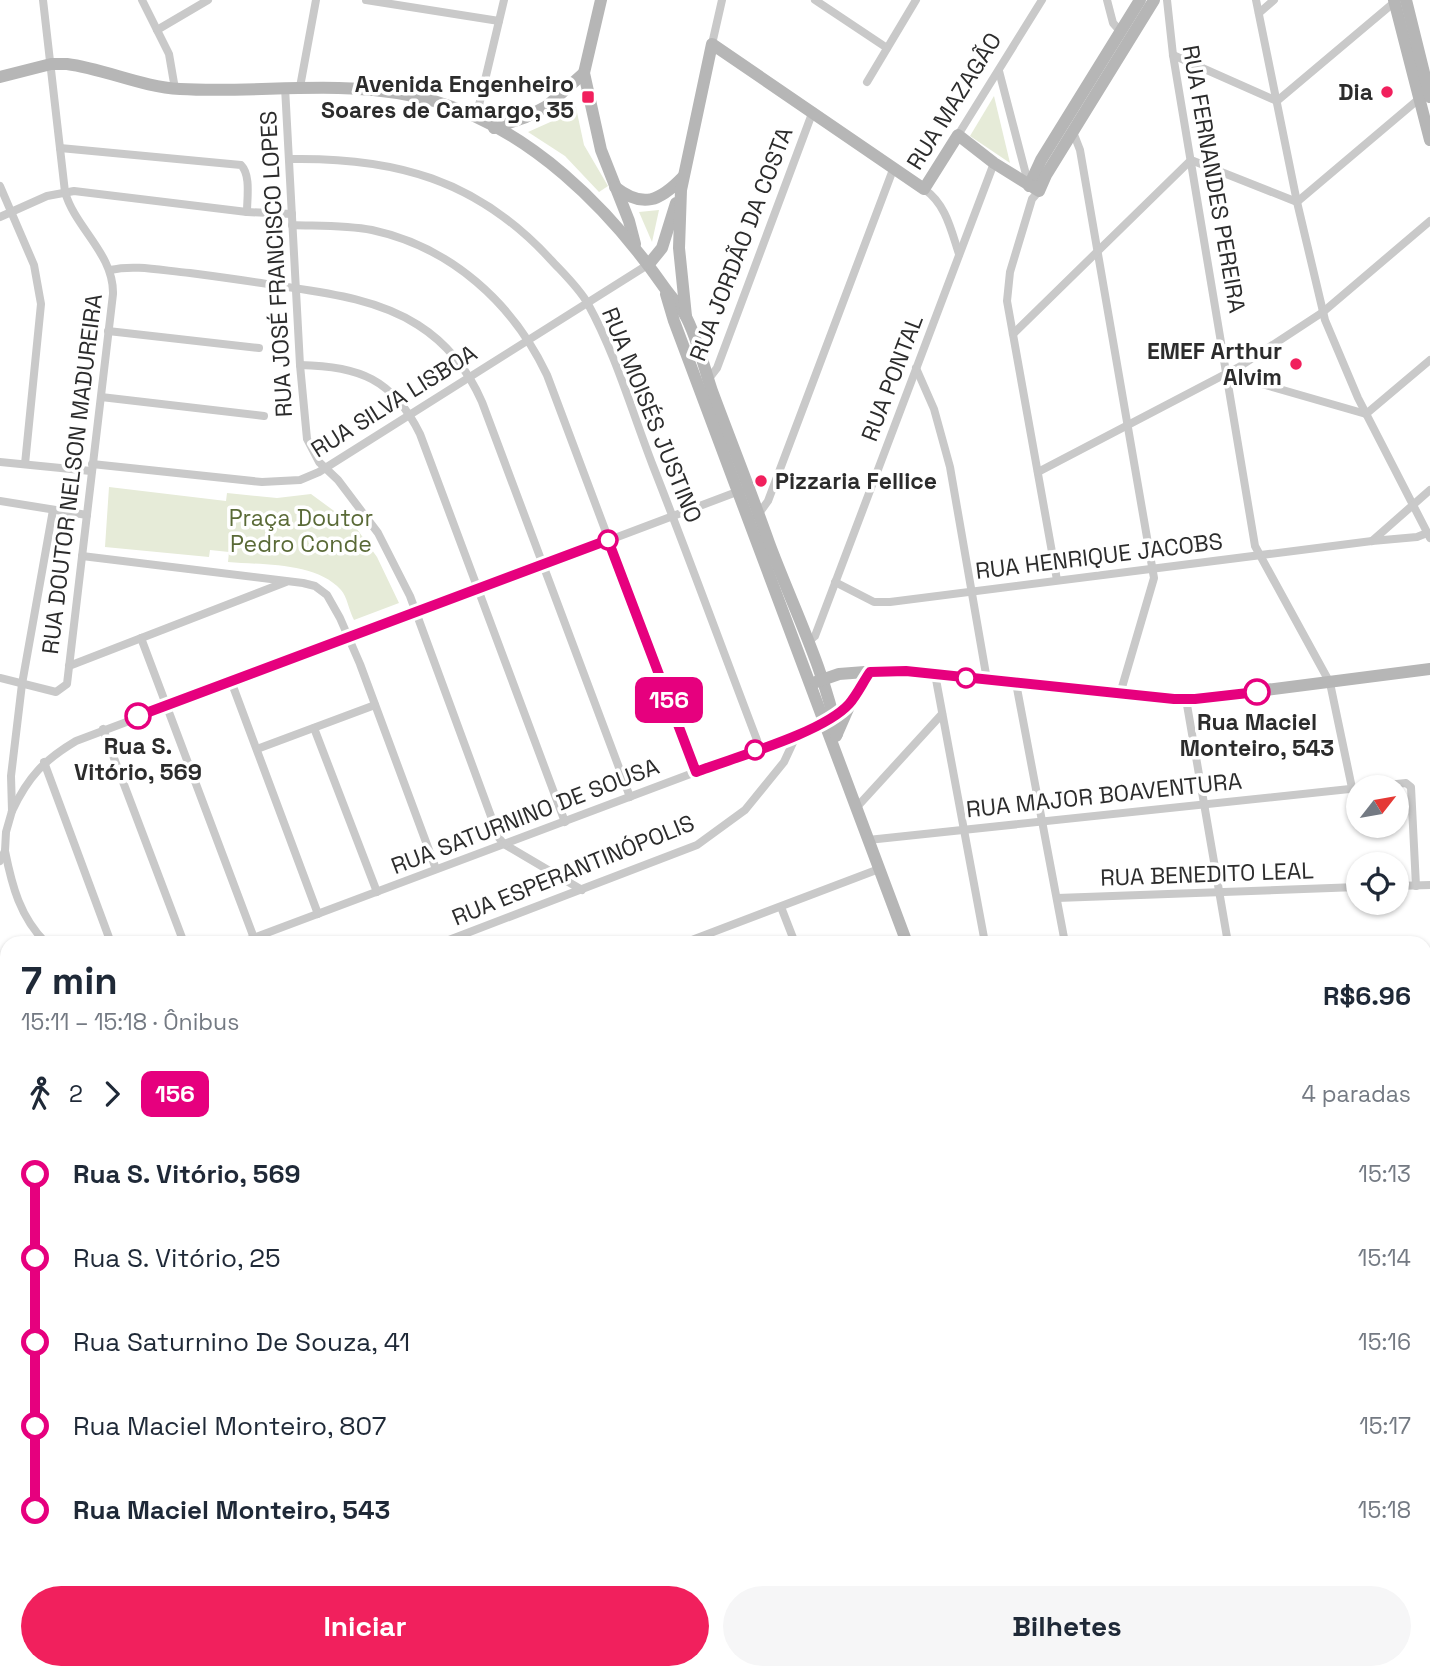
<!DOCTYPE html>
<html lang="pt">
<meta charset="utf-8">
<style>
body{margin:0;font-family:"Space Grotesk",sans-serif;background:#f6f6f7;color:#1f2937;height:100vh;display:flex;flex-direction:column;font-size:26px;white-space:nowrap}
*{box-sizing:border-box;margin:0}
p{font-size:23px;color:#747a83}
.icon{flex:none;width:38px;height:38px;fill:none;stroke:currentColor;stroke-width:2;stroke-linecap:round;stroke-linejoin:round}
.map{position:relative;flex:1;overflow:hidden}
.panel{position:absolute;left:0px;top:936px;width:1432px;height:744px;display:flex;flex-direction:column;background:#fff;border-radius:21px 21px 0 0;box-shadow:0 2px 5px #0004}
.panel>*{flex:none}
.badge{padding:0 14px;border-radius:10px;font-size:24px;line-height:46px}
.needle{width:46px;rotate:59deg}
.fabs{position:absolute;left:1346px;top:775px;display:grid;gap:14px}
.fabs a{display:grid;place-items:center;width:63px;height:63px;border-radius:50%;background:#fff;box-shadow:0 2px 5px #0004;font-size:35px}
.map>.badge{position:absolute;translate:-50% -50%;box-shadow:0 0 0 4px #fff}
.legs{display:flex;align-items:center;gap:10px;height:77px;padding:0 21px;font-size:23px}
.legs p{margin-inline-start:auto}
.overview{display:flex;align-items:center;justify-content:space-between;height:119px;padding:0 21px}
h1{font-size:38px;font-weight:700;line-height:52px}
.action{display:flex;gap:14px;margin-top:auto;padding:14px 21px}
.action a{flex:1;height:80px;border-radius:42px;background:#f1205d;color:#fff;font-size:28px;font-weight:700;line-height:80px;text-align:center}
.action a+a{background:#f6f6f7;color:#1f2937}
ul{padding:0 21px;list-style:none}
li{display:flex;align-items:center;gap:24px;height:84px;font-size:26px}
li i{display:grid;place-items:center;width:10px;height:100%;margin:0 9px;background:currentColor}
li i::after{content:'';width:18px;height:18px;margin:-9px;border:5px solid;border-radius:50%;background:#fff}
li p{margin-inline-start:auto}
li:first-child i{background:linear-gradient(#0000 50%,currentColor 0)}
li:last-child i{background:linear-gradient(currentColor 50%,#0000 0)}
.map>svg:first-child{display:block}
</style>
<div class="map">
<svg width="1430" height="1679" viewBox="0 0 1430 1679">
<rect width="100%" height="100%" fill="#fff"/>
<g fill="#e6ebd8">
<polygon points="994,96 1010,163 970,136"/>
<polygon points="575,103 584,145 608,186 599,192 565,156 528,132 557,119"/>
<polygon points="659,210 652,242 639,212"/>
<path d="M109,487L226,501L227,493L277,498L311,494L345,519L349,518L377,557L399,603L354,620C349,611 347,596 341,590C316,562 263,565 228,562L229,552L210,550L209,557L105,547Z"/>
<polygon points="98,1673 123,1673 131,1679 94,1679"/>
</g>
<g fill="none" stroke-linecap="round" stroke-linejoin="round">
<g stroke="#c9c9c9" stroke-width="8">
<polyline points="142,0 169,54 175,89"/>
<polyline points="366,0 499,21"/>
<polyline points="815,0 887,48"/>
<polyline points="1107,0 1113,23 1120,31"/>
<polyline points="1167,0 1173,55 1255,546 1330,683 1352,788"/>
<polyline points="1256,0 1297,202 1325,320 1358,398 1430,538"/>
<polyline points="1259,13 1274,0"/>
<polyline points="157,30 208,0"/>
<polyline points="712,44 722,0"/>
<polyline points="1173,55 1277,101 1397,0"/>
<polyline points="999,71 1029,186"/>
<polyline points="867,82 916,0"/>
<polyline points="285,87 300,365 307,439 319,462 338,480 378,533 410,596 499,838 504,844 582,890"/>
<polyline points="300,87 316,0"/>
<polyline points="476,118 504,0"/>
<polyline points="1073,132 1080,150 1154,578 1120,694"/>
<polyline points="958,135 1042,0"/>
<path d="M60,148L241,165C251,175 247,198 247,212"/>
<path d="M289,159C394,157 477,179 551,260C563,273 579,288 588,304C616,355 632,412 653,466C690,560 724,654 760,748"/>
<polyline points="0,186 34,265 41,304 25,464"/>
<path d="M924,189C946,204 951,230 959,254"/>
<polyline points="1039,191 1032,199 1010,272 1007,301 1057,580"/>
<polyline points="0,217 47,196 74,191 247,212 292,214"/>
<path d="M292,225C318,226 346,225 372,230C451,247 513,303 547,375L696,772"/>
<path d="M110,270C136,264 164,271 190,273C220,277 250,281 280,286C327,293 377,299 418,325C448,344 468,370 482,402L630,797"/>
<polyline points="108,331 259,348"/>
<polyline points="1013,334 1191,160 1297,202 1420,98"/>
<path d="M300,365C359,366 393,379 420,434L565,822"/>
<polyline points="916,368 934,409 950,467 987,680"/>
<polyline points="1227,374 1366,414"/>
<polyline points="707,381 717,368 813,111"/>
<polyline points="101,397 264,416"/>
<polyline points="1366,414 1430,360"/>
<polyline points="0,462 91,471"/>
<polyline points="92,464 262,482 300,480 319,472 649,264"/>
<polyline points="1038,472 1239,367 1323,312 1430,221"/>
<polyline points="0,501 87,515"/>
<polyline points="757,516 768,501 894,167"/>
<polyline points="1372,541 1430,490"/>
<polyline points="82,556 303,583 315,586 327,595 340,618 360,664 436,869"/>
<polyline points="835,582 874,602 890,602 1372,541 1417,537 1427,533"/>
<polyline points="141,638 254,938"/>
<polyline points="808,642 815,636 994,163"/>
<polyline points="69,666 286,582"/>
<polyline points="935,674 985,943"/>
<path d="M0,678L56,692L67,684L113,294C114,254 75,228 65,192L43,0"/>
<polyline points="231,681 318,914"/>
<polyline points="1016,683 1065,943"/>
<polyline points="1186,699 1228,943"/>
<polyline points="314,728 377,892"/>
<polyline points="103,729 184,943"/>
<polyline points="257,749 375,705"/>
<polyline points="44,762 111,943"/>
<polyline points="856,808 942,714"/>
<path d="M12,811C28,777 44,760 76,741L742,490"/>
<polyline points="868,840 1406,783 1411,787 1416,886"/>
<path d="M5,851C12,886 20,917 46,943"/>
<polyline points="0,861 5,851 6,832 12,811 11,776 22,684 53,510"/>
<polyline points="1396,886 1430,885"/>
<polyline points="1057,898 1358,887"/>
<polyline points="781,907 795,943"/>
<polyline points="240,943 797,734 824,722"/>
<polyline points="441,943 697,845 745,810 784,762 797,734"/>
<polyline points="684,943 879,869"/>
<polyline points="1424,965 1430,965"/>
<polyline points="0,1001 7,1003"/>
<polyline points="0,1038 7,1041"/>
<polyline points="1424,1045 1430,1044"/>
<polyline points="0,1112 7,1114"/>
<polyline points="1424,1112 1430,1110"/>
<polyline points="0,1185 7,1180"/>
<polyline points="1424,1191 1430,1190"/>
<polyline points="0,1208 7,1203"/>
<polyline points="1424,1292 1430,1276"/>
<polyline points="1424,1339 1430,1340"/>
<polyline points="0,1492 7,1493"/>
<polyline points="1424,1539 1430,1526"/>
<polyline points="0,1587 7,1578"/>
<polyline points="1245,1673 1257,1679"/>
<polyline points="1281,1673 1292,1679"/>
<polyline points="266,1678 267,1679"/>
<polyline points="4,1679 9,1673"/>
<polyline points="78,1679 83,1673"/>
<polyline points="151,1679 156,1673"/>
<polyline points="226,1679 230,1673"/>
<polyline points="579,1679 623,1673"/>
<polyline points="931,1679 940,1673"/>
<polyline points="1159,1679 1160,1673"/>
<polyline points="1270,1679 1273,1673"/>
<polyline points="1361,1679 1363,1673"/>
</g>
<g stroke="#b6b6b6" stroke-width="12">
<polyline points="601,0 584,73 601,150 629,221 635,244"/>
<polyline points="1394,0 1430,140"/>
<polyline points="1406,0 1430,97"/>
<path d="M0,77L51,64H67C105,69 142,87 180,89C267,94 348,77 434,101C530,129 608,207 664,287C671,297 679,305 685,315C697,336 704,368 712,391C731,442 751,492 769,543C792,605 825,670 837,734"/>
<polyline points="494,128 526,117 547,106 584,73"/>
<polyline points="1029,186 1041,160 1140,0"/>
<path d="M615,187C643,209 660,201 683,177"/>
<polyline points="649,264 662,248 676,203"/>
<polyline points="666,294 674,321 907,943"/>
<polyline points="686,316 679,248 681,190 712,44 924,189 958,135 994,163 1039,191 1046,175 1154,0"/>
<polyline points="816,682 839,674 891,670 1174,699 1195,699 1430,669"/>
<polyline points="836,736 854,695 870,672"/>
<polyline points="0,1379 7,1384"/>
<polyline points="389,1673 397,1679"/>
<polyline points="1041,1679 1042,1673"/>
</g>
</g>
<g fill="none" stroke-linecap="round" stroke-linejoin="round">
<g stroke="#fff" stroke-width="16">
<path id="line-1" d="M138,716L608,540L696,772C735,757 823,733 849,704C857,695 863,682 870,672L906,671L1174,699H1195L1257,692"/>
</g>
<use href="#line-1" stroke="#e6007e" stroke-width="10"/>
</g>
<g fill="#f1205d" stroke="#fff" stroke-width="2.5">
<circle cx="1387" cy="92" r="7"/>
<rect x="581" y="90" width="14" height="14" rx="3.5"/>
<circle cx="1296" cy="364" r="7"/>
<circle cx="761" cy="481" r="7"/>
</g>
<g fill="#fff" stroke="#e6007e" stroke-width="3.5">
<circle cx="608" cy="540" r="9"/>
<circle cx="966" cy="678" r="9"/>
<circle cx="1257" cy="692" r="12"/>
<circle cx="138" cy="716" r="12"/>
<circle cx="755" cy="750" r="9"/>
</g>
<g text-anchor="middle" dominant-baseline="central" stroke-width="7" stroke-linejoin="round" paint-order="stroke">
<g font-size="23" font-weight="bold" fill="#2c2c2c" stroke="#fff" text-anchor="end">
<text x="574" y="84">Avenida Engenheiro<tspan x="574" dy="26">Soares de Camargo, 35</tspan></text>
<text x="1373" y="92">Dia</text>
<text x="1282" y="351">EMEF Arthur<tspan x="1282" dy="26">Alvim</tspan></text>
<text x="775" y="481" text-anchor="start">Pizzaria Fellice</text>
</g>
<g font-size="23" fill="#2c2c2c" stroke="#fff">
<text transform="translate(954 101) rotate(-58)">RUA MAZAGÃO</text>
<text transform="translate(1214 179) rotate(80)">RUA FERNANDES PEREIRA</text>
<text transform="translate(741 244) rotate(-69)">RUA JORDÃO DA COSTA</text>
<text transform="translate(276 264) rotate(-93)">RUA JOSÉ FRANCISCO LOPES</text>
<text transform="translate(892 378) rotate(-69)">RUA PONTAL</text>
<text transform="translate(394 401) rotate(-32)">RUA SILVA LISBOA</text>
<text transform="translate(652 415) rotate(68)">RUA MOISÉS JUSTINO</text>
<text transform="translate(72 474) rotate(-83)">RUA DOUTOR NELSON MADUREIRA</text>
<text transform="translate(1099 556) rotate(-7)">RUA HENRIQUE JACOBS</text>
<text transform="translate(1104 795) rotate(-6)">RUA MAJOR BOAVENTURA</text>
<text transform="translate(525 816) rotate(-21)">RUA SATURNINO DE SOUSA</text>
<text transform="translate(573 870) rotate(-22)">RUA ESPERANTINÓPOLIS</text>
<text transform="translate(1207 874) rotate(-2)">RUA BENEDITO LEAL</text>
</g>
<g font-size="23" fill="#5a6a37" stroke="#fff">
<text x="301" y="518">Praça Doutor<tspan x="301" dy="26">Pedro Conde</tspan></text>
</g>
<g font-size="23" font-weight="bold" fill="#2c2c2c" stroke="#fff">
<text x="1257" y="722">Rua Maciel<tspan x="1257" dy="26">Monteiro, 543</tspan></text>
<text x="138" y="746">Rua S.<tspan x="138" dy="26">Vitório, 569</tspan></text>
</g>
</g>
</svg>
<div class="fabs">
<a><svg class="needle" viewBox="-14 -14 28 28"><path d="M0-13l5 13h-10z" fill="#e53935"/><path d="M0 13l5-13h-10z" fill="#747a83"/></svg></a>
<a><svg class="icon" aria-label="locate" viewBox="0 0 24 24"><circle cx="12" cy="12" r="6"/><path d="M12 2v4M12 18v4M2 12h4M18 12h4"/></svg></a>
</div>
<b class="badge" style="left:669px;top:700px;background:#e6007e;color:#fff">156</b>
<section class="panel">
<div class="overview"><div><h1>7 min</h1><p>15:11 – 15:18 · Ônibus</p></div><b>R$6.96</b></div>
<div class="legs"><svg class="icon" aria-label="walk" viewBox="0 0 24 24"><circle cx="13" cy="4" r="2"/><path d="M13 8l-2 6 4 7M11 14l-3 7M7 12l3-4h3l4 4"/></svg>2<svg class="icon" aria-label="forward" viewBox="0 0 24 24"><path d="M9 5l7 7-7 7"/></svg><b class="badge" style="background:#e6007e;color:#fff">156</b><p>4 paradas</p></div>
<ul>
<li><i style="color:#e6007e"></i><b>Rua S. Vitório, 569</b><p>15:13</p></li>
<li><i style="color:#e6007e"></i><span>Rua S. Vitório, 25</span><p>15:14</p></li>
<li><i style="color:#e6007e"></i><span>Rua Saturnino De Souza, 41</span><p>15:16</p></li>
<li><i style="color:#e6007e"></i><span>Rua Maciel Monteiro, 807</span><p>15:17</p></li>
<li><i style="color:#e6007e"></i><b>Rua Maciel Monteiro, 543</b><p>15:18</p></li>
</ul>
<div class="action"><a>Iniciar</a><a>Bilhetes</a></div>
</section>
</div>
